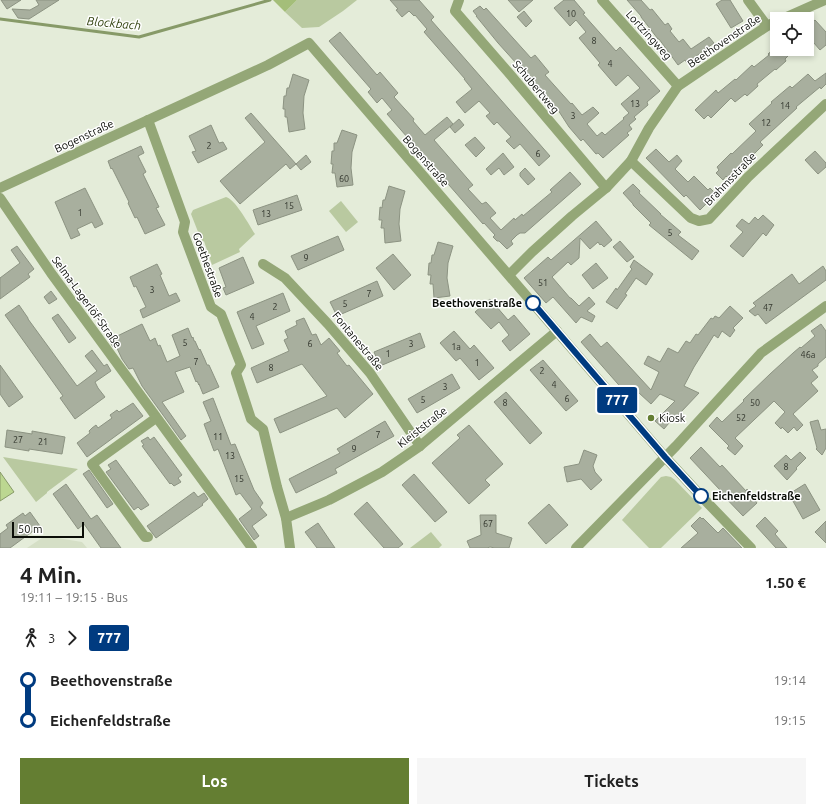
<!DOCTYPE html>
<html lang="de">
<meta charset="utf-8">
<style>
body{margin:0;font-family:Ubuntu,sans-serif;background:#f6f6f6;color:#222;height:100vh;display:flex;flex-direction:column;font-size:15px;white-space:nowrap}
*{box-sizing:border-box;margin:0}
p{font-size:13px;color:#767676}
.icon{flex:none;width:22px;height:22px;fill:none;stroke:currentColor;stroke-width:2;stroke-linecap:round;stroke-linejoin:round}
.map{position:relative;height:548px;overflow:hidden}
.panel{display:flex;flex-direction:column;background:#fff;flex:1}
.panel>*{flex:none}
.badge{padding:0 8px;border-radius:3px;font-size:14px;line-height:26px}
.controls{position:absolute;left:770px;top:12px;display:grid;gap:8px}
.controls a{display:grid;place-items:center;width:44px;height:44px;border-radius:0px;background:#fff;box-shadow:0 2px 6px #0003;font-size:20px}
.scale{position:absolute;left:12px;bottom:10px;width:72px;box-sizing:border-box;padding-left:4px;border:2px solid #0a0d07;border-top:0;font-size:11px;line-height:14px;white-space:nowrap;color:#0a0d07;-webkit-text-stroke:3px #fff;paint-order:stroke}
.map>.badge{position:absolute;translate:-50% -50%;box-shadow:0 0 0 2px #fff}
.legs{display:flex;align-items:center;gap:6px;height:44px;padding:0 20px;font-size:13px}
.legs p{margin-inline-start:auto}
.summary{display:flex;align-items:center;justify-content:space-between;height:68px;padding:0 20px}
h1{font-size:22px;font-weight:700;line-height:30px}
.action{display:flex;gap:8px;margin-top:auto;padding:8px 20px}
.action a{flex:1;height:46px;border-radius:0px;background:#647e32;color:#fff;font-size:16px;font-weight:700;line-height:46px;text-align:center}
.action a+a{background:#f6f6f6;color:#222}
ul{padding:0 20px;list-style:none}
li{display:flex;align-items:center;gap:14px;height:40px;font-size:15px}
li i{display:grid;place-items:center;width:6px;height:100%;margin:0 5px;background:currentColor}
li i::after{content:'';width:10px;height:10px;margin:-5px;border:3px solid;border-radius:50%;background:#fff}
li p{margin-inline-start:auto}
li:first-child i{background:linear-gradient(#0000 50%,currentColor 0)}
li:last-child i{background:linear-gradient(currentColor 50%,#0000 0)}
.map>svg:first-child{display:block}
</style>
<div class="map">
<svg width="826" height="548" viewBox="0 0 826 548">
<rect width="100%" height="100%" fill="#e4ecd9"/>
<polygon fill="#d5dfc6" points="45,536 82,542 87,548 27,548"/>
<g fill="#b9c9a0">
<polygon points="297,0 357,0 343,11 319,27 302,28 285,12"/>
<path d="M226,197C236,200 249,225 255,234L239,249L240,252L212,265L204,241L202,242L191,214L193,210Z"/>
<polygon points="341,201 358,222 346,232 329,211"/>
<polygon points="3,457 78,469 47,492 47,493 36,502"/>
<polygon points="666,476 671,477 675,480 702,508 661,548 649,548 622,520 661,477"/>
<polygon points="431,532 442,545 439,548 410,548"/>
</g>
<polygon fill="#a4be79" points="273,0 297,0 285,12"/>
<polygon fill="#bcd791" stroke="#879a68" points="0,472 14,492 0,501"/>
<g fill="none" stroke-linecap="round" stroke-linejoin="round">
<polyline stroke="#879a68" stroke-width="3" points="0,19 139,37 270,0"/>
</g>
<g fill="#a8af9e" stroke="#8c9382">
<polygon points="1,0 21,0 7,9"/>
<polygon points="36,0 59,0 29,19 18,18 12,9 30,10 39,5"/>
<polygon points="390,0 419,0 434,17 431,20 550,156 539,166 520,144 514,149 506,141 511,137 497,122 494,125 486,116 490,113 479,101 465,113 456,102 472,89 464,79 465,79 424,32 427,29 415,15 414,16 409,11 402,17 396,10 398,9"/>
<polygon points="508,0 533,0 519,12"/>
<polygon points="564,0 574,0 585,13 583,14 616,51 620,47 660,91 647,102 648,105 634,117 636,119 629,125 632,129 627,133 629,135 603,158 598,153 596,154 583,139 581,141 569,127 558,110 556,111 550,105 552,103 498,43 476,16 477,16 473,11 480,6 484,10 486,8 531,58 535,55 549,72 545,75 571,104 572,103 582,115 593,107 599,113 587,124 597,136 602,132 605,135 624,119 623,118 629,113 621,104 640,88 628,75 616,86 598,65 600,63 579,38 586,32 576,20 570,26 554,8"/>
<polygon points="627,0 641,0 650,10 652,9 665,25 668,23 672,29 670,31 679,42 683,39 691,49 709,37 714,43 687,63 685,60 678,65 659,39 658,39 641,17 641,16"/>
<polygon points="722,0 730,0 743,21 731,28 716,4"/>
<polygon points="524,11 532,21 526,27 517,17"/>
<polygon points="815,20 826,32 826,45 820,50 807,35 807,27"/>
<polygon points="340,32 377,75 380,72 398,93 394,97 414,119 413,121 425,135 447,117 453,124 434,140 473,185 468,189 482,204 486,202 496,213 490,218 501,230 514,218 515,220 522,214 523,216 552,192 550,190 570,172 581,184 525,233 520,233 517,235 511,241 513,244 507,249 499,241 497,241 493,237 495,235 484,223 483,224 387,114 392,110 382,98 377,103 368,92 371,89 329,41"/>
<polygon points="775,48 776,49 786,49 790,54 785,59 786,61 776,70 775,69 757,84 758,86 747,96 745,94 735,102 731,98 711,118 708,115 704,119 695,110 716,90 718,93 735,79 736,80 752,65 754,67 769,55 768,54"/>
<polygon points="826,73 826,84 821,89 820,87 796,107 797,108 760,142 763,145 729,179 726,176 723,180 716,173 719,170 717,167 731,153 732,154 756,131 749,124 772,103 771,102 790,86 792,88 808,74 815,81"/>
<polygon points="293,74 309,80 304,96 303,113 305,129 289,132 287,117 285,117 285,109 283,109 284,96 286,96 287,88 289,88"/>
<polygon points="251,113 296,164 290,169 286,164 240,204 220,181 265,142 245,118"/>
<polygon points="459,119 464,125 455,133 450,127"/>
<polygon points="211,125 219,143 223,142 227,149 198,163 192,152 196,151 189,136"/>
<polygon points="342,130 357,135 352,152 351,168 353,185 337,187 335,173 332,173 333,164 331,164 332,151 334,151 334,143 337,143"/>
<polygon points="475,137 485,148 476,157 465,145"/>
<polygon points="141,146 144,153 138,156 146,172 143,174 159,207 156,208 165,225 145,234 137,217 135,218 128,203 129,202 112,168 111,169 108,161"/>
<polygon points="656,149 669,162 677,155 682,161 675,169 688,182 694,176 708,190 710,188 716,194 700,210 686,195 684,197 646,158"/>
<polygon points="815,151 826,163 826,167 818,174 805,160"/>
<polygon points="503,153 514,167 504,175 499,168 491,175 486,169"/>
<polygon points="306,155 311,162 301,170 296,164"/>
<polygon points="525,168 535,179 528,185 520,176 520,173"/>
<polygon points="633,184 640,191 639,193 661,214 660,214 681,232 678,235 699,251 692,260 649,225 651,223 633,205 633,204 623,193"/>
<polygon points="389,186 405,191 400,209 399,224 401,241 385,243 384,228 381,228 382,220 379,220 380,207 382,208 383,200 385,200"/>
<polygon points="85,188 103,224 95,228 92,222 77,229 80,235 71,239 55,202"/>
<polygon points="297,195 302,210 258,225 253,210"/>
<polygon points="763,215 774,225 766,236 763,233 743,257 730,246 743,232 736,226 742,219 749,224 755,217 758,220"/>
<polygon points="596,221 612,240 604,247 601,244 600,245 598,242 590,249 580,238 579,258 571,265 568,262 552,277 570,298 571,298 579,306 589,297 595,304 587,311 595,316 592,322 581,317 576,323 553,297 546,303 524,278 548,257 551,260"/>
<polygon points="338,236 344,250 298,270 291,256"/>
<polygon points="620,241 634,257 627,262 613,247"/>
<polygon points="438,242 453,246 448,263 447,278 450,296 434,298 433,284 430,284 431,275 428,275 429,263 431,263 432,255 434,255"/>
<polygon points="17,246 34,269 28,274 30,277 0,299 0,278 20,263 11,250"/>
<polygon points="393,254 411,275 394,290 376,268"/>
<polygon points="243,257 254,283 226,295 223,288 226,287 219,268"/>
<polygon points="634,260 653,274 646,285 636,278 625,294 627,295 617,309 606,302 616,288 617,290 629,273 632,269 630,267"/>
<polygon points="596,263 608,278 593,289 582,275"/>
<polygon points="157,264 162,274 160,275 169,296 176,293 180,301 143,318 140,310 146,307 136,286 134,287 130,277"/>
<polygon points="823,266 826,271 826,280 766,324 758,314 755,316 749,311 756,306 753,303 792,274 799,284"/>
<polygon points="377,281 383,296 337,316 330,302"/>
<polygon points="51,291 57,299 49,304 44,297"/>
<polygon points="283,293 290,311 256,326 264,344 252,349 237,312"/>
<polygon points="490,299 508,320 514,315 530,334 510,351 502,341 509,335 499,322 491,329 475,312"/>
<polygon points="19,305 28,318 28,319 77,386 97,371 85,356 92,350 104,366 107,364 111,371 95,382 98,388 105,397 75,419 60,398 63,396 5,315"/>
<polygon points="730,306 743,318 733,328 735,330 730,337 722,331 718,338 714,335 694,367 684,386 699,393 681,412 675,418 674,417 664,429 655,421 675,401 660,394 651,404 639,393 632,400 581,342 590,334 601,347 607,342 651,390 659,372 644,364 648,356 660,362 668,348 678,353 686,341 690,343 696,334 698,335 711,318 713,319 715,316 719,318"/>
<polygon points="58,314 76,338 69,343 52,318"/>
<polygon points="304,318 312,335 316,334 321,345 329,338 340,351 337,353 347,366 349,365 373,394 345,418 337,408 280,433 274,419 327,396 302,364 257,383 251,368 289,351 284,340 288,338 285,331 297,325 296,321"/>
<polygon points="142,324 150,341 155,338 158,346 160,345 167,362 180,356 172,335 188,328 192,338 193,337 194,341 195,341 199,350 200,349 205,360 207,365 209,365 219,387 203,394 199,384 199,385 197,381 196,382 190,367 175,372 184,392 162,402 186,436 181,440 142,386 133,368 129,369 122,359 116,346 113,347 109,340"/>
<polygon points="821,324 826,331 826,357 818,364 818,366 812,370 818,377 811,383 818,391 793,414 803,425 797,431 794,427 788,433 782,427 781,429 775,423 785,412 774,401 735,438 743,446 735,455 727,448 729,446 709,426 717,417 722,422 744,401 743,400 770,374 793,353 800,347 801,348 815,336 811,331"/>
<polygon points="454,331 470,349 474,345 494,368 479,380 460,358 456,361 440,343"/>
<polygon points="420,333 425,347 380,366 374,352"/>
<polygon points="543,360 578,401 566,411 530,370"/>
<polygon points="0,365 23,397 9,407 0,394"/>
<polygon points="452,374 460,388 417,413 408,399"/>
<polygon points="506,392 542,433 530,444 494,402"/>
<polygon points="213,398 231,445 235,444 254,490 263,503 260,507 267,515 252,526 259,536 254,540 239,519 252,509 240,493 236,495 218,449 214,451 204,424 211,421 203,402"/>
<polygon points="133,403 143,416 87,457 77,443 90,433 89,431 92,428 96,425 98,428 112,418 110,415 117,410 119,412"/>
<polygon points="818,420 821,430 826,429 826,448 822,455 816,449 817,448 810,422"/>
<polygon points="385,421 394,436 335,469 337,473 296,493 289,479 340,453 337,449"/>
<polygon points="469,425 503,464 485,480 490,485 469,504 432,463 460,438 457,435"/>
<polygon points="7,430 32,434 32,431 65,437 62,454 29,449 29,451 5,447"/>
<polygon points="148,437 150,440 154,437 182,475 178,478 181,482 174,486 171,483 170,484 142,446 144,445 141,441"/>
<polygon points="701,447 720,467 722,465 746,491 747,489 755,498 754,499 757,503 743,516 719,491 720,490 690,458"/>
<polygon points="584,450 597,455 593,466 595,472 602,480 591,490 581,479 567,482 564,467 579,464"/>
<polygon points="800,452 806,458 796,468 797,469 787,480 774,466 786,455 791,460"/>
<polygon points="116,460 149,505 141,510 138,507 134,510 106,472 111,469 108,465"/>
<polygon points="89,470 113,504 107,508 83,474"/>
<polygon points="414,474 447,512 435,522 402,485"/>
<polygon points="66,484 91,519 97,515 121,548 101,548 84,524 78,529 53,494"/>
<polygon points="805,484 820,510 803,519 789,494"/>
<polygon points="194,492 198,497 204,493 208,499 202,504 203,505 156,538 147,526"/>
<polygon points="367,502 403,544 398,548 384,548 354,514"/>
<polygon points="549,504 568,525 546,544 528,523"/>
<polygon points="30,512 40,526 10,548 0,548 0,534 8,528 6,525 23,513 25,516"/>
<polygon points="480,515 496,515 496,533 512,538 509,548 495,548 490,547 487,548 470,548 467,541 481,535"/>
<polygon points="700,517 702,519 703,518 718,533 723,528 742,548 681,548 698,533 691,526"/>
<polygon points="765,517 778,531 775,534 787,548 776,548 756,526"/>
<polygon points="826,521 826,543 815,532"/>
<polygon points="318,523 335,548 317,548 305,532"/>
</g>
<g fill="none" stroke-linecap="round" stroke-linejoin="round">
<g stroke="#94a777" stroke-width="10">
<polyline points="459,0 455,11 508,72 606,188"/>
<polyline points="602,0 678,86"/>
<polyline points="748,0 767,26"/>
<polyline points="782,19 825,0"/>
<polyline points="148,120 185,222 183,232 211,307 221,314 241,365 236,373 251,419 263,429 277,487 286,518 290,548"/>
<polyline points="631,161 691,218 699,221 709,219 748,177 826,104"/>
<polyline points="0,188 268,65 309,43 665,457 701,496 751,548"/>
<polyline points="0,198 51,273 252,548"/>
<polyline points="263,264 285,278 328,324 370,373 420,446"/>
<polyline points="509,275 532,252 572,216 606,188 631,161 649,128 678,86 767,26 777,21"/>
<polyline points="286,518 329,500 382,472 420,446 557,331"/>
<polyline points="148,537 145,537 92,464 156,418"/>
<polyline points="576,548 676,446 761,353 826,306"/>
</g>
</g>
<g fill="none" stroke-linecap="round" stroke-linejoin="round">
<g stroke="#fff" stroke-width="9">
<polyline id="line-1" points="533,303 665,457 701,496"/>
</g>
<use href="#line-1" stroke="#003b80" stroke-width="6"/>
</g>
<g fill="#fff" stroke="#003b80" stroke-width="2">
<circle cx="533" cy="303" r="7"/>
<circle cx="701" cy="496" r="7"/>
</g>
<circle fill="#647e32" stroke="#fff" stroke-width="1.5" cx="651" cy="418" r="4"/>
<g text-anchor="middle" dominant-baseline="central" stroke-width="3" stroke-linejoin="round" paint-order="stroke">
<g font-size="9" fill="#32362d">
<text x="571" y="14">10</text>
<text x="594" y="41">8</text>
<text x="610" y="64">4</text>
<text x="635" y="104">13</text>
<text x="785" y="106">14</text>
<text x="573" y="116">3</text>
<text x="766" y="123">12</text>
<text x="209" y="146">2</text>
<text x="538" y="154">6</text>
<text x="344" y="179">60</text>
<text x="289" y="206">15</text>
<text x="80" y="213">1</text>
<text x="266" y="214">13</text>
<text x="670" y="233">5</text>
<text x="306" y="258">9</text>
<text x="543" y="283">51</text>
<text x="152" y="290">3</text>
<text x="369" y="294">7</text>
<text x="345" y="304">5</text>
<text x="275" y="307">2</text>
<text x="768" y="308">47</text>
<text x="252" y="317">4</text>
<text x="185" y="343">5</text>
<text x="310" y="344">6</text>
<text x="411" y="344">3</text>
<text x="456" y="347">1a</text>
<text x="388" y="354">1</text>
<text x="808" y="355">46a</text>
<text x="196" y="362">7</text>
<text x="477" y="363">1</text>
<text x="271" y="368">8</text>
<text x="542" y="371">2</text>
<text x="554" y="385">4</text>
<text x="445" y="387">3</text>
<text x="567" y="399">6</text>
<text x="423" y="400">5</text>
<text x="505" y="403">8</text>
<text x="755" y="403">50</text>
<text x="741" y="418">52</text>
<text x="378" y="435">7</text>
<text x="218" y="437">11</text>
<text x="18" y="440">27</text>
<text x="43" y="442">21</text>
<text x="354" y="449">9</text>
<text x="230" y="456">13</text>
<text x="786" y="467">8</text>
<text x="239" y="479">15</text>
<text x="488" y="524">67</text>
</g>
<g font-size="11" fill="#0a0d07" stroke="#fff">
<text transform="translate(649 35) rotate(48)">Lortzingweg</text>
<text transform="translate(724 41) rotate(-34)">Beethovenstraße</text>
<text transform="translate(536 87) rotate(50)">Schubertweg</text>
<text transform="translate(84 136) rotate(-25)">Bogenstraße</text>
<text transform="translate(426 161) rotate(49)">Bogenstraße</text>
<text transform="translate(730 179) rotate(-46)">Brahmsstraße</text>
<text transform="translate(208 265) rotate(70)">Goethestraße</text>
<text transform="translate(87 302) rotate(54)">Selma-Lagerlöf-Straße</text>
<text transform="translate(358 341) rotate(50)">Fontanestraße</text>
<text transform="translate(422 427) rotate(-38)">Kleiststraße</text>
</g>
<g font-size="11" font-weight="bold" fill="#0a0d07" stroke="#fff" text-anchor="end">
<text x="522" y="303">Beethovenstraße</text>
<text x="712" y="496" text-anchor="start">Eichenfeldstraße</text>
</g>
<g font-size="11" fill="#0a0d07" stroke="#fff" text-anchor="start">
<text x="659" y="418">Kiosk</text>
</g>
<g font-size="12" font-style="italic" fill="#364614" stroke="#fff">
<text transform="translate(114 23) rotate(5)">Blockbach</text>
</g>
</g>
</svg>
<div class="controls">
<a><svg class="icon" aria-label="locate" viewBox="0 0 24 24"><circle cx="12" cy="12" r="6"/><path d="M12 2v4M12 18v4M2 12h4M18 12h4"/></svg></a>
</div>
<div class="scale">50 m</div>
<b class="badge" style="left:617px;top:400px;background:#003b80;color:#fff">777</b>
</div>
<section class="panel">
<div class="summary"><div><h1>4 Min.</h1><p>19:11 – 19:15 · Bus</p></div><b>1.50 €</b></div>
<div class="legs"><svg class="icon" aria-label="walk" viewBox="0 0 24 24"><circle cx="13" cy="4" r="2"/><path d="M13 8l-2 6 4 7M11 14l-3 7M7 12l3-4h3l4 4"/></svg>3<svg class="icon" aria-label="forward" viewBox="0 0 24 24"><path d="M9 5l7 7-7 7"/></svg><b class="badge" style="background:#003b80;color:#fff">777</b></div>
<ul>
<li><i style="color:#003b80"></i><b>Beethovenstraße</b><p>19:14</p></li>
<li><i style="color:#003b80"></i><b>Eichenfeldstraße</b><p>19:15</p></li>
</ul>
<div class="action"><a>Los</a><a>Tickets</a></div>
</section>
